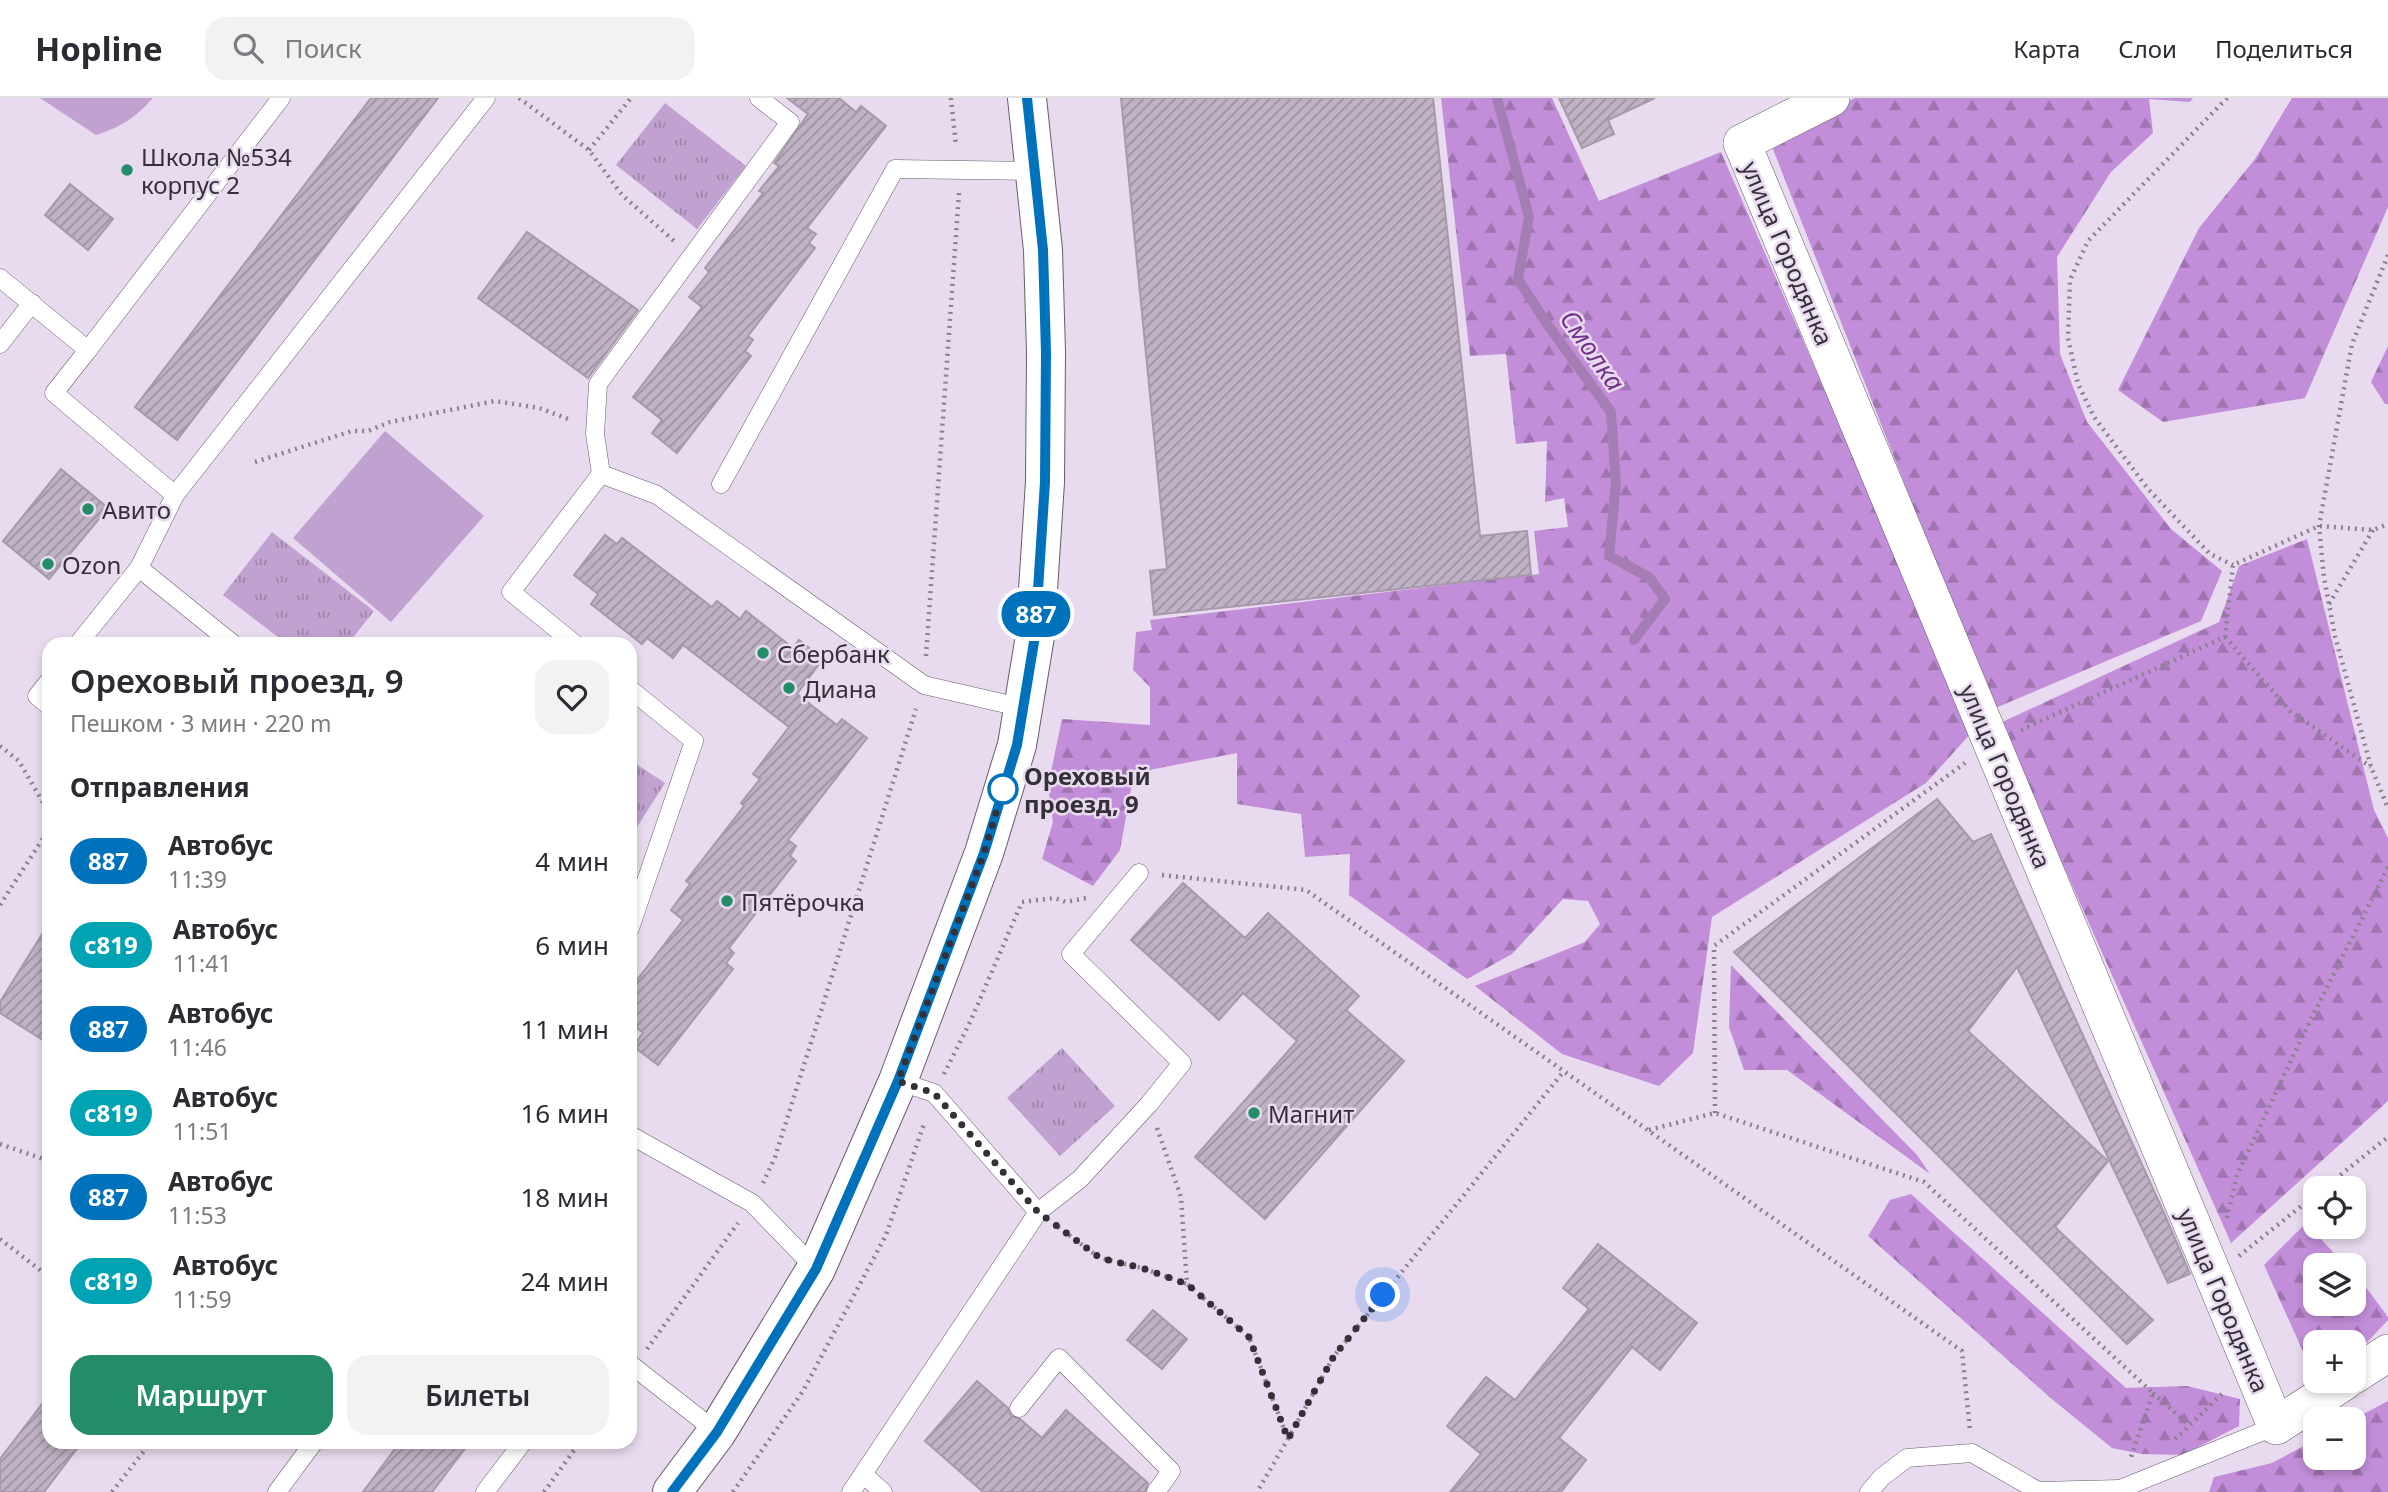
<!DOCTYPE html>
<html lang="ru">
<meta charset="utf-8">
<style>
body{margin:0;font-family:"Noto Sans",sans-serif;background:#f2f2f3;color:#2b2b33;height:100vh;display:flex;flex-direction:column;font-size:26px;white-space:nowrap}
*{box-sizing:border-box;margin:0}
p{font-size:23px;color:#7c7c81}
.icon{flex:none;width:38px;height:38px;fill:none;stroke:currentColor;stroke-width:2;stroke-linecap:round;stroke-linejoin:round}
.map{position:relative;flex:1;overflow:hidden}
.sheet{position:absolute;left:42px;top:539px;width:595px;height:812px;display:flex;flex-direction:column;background:#fff;border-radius:21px;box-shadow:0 4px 10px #0003}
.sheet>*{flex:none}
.badge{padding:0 14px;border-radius:23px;font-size:24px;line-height:46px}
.controls{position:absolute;left:2303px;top:1078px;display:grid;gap:14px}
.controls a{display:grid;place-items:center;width:63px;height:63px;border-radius:14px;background:#fff;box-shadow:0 4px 10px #0003;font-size:35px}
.you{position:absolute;width:35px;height:35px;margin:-18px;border:5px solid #fff;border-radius:50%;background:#1a73e8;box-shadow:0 0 0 10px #1a73e833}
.map>.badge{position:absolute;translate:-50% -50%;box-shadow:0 0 0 4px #fff}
h2{padding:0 28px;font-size:26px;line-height:63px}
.round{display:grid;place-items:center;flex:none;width:74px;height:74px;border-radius:21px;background:#f2f2f3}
.overview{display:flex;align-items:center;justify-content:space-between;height:119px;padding:0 28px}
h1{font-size:33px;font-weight:600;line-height:52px}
.action{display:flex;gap:14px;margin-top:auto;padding:14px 28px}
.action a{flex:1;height:80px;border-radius:21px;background:#238c69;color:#fff;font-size:28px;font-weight:600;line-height:80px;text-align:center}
.action a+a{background:#f2f2f3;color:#2b2b33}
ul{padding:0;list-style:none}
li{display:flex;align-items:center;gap:21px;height:84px;padding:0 28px}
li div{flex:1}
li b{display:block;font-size:26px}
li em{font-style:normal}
li .badge{min-width:77px;font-weight:700;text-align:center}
header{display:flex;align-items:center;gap:42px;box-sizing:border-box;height:98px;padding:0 35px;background:#fff;border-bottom:2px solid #e1e1e2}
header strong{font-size:33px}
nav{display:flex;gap:38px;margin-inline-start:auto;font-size:24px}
.search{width:490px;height:63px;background:#f2f2f3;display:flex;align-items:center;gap:18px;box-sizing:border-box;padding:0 24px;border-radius:21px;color:#7c7c81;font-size:26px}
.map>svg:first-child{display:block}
</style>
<header>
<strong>Hopline</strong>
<div class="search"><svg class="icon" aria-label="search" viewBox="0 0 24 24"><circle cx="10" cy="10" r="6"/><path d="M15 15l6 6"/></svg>Поиск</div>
<nav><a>Карта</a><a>Слои</a><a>Поделиться</a></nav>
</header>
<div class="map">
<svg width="2388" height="1394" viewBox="0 0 2388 1394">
<defs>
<pattern id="forest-firs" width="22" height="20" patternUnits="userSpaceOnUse" patternTransform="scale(1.75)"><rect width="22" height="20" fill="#c38ed9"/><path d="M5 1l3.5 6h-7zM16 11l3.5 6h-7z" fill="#9f74b1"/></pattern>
<pattern id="park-tufts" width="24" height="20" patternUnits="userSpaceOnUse" patternTransform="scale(1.75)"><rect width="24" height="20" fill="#c1a1cf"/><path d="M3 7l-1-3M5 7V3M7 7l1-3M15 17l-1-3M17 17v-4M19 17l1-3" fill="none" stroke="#9e84a9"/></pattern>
<pattern id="building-hatch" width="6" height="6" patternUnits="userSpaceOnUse" patternTransform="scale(1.75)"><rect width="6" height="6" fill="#bfb2c4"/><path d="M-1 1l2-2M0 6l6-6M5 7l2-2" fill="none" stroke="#9c91a0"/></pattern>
</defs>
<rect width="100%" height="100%" fill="#e9dbef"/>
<g fill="url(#forest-firs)">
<polygon points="1441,0 1552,0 1599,103 1721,54 1973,633 1926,685 1712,819 1693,955 1659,988 1562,956 1475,888 1585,844 1600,826 1588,803 1563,801 1512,856 1467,881 1349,797 1350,756 1305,759 1301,716 1237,706 1237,655 1134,675 1120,752 1093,788 1042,761 1053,724 1048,688 1062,621 1150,627 1150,589 1133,572 1136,534 1152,532 1150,522 1539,476 1534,433 1568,429 1564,400 1545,404 1547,343 1516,346 1506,256 1470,258"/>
<polygon points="1855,0 2193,0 2190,4 2149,1 2153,35 2111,74 2057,159 2060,256 2087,324 2171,431 2222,473 2201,523 1993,611 1769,41"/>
<polygon points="2292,0 2388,0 2388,109 2305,300 2163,324 2118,292 2199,130 2255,61"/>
<polygon points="2388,248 2388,306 2385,306 2371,284"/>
<polygon points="2307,441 2374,712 2388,740 2388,1003 2231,1145 2000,625 2219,524 2239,468"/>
<polygon points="1731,867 1917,1057 1930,1076 1787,972 1744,972 1729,929"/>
<polygon points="1911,1096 2126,1290 2187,1288 2240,1301 2239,1328 2183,1357 2142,1356 2112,1350 2053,1302 1868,1138 1890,1102"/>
<polygon points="2306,1125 2345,1167 2315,1167 2315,1206 2354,1206 2354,1176 2368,1192 2388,1219 2388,1222 2354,1258 2354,1244 2315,1244 2315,1280 2264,1167"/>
<polygon points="2388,1303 2388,1394 2209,1394 2214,1379 2272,1365 2315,1342 2315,1360 2354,1360 2354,1321"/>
</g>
<g fill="url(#park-tufts)">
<polygon points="665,5 746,68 697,131 616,67"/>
<polygon points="272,434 374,513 348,546 287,546 223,497"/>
<polygon points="630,662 665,685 630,740"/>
<polygon points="1062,950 1115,1008 1060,1058 1007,1000"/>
</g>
<g fill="#c1a1cf">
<path d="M40,0H153C135,20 121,29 96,37Z"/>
<polygon points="385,333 484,418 391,524 293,440"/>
</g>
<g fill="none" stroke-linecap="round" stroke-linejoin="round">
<polyline stroke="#a47db5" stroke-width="10" points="1497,0 1529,119 1518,181 1547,226 1611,314 1616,385 1609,458 1649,479 1665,501 1634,542"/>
</g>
<g fill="url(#building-hatch)" stroke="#a699ac" stroke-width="2">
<polygon points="371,0 438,0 177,342 135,309"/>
<polygon points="787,0 839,0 856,14 861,8 886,28 807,130 816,136 809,145 815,150 748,238 753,242 745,253 751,258 677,355 652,335 662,322 633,299 702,209 689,199 709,174 705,170 763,95 759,93 779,68 774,65 808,16"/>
<polygon points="1121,0 1433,0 1480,438 1527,433 1531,477 1154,517 1150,473 1167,471"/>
<polygon points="1559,0 1655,0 1608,22 1614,36 1582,50"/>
<polygon points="70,86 113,121 88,152 45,117"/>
<polygon points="527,134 638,212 588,280 478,200"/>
<polygon points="61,371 108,410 49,481 3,443"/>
<polygon points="605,437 617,446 622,440 712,509 717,503 740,521 746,513 793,550 799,542 823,561 797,596 837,627 842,621 867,640 788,742 796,748 790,758 796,763 729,850 734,855 726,865 733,871 658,967 633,948 643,935 630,924 630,891 683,822 671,812 690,786 686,783 744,708 741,705 760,681 753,676 789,629 683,547 673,560 647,540 642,546 591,506 598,496 574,477"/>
<polygon points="1937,701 1973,744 1991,736 2165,1117 2190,1176 2168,1185 2017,869 1968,933 2108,1063 2055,1129 2153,1222 2127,1246 1734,854"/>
<polygon points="1183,785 1245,840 1268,815 1359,898 1346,912 1404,963 1265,1121 1195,1059 1297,943 1243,895 1219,922 1131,842"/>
<polygon points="49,825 49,946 0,915 0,904"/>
<polygon points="1598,1146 1697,1225 1660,1272 1632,1249 1559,1340 1586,1362 1561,1394 1450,1394 1481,1356 1447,1328 1486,1279 1515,1302 1589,1211 1563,1190"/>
<polygon points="1153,1212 1187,1241 1162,1271 1127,1242"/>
<polygon points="977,1283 1008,1310 1011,1318 1020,1321 1042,1340 1066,1312 1148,1385 1145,1394 983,1394 925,1343"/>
<polygon points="49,1297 49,1344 82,1344 44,1394 0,1394 0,1361"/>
<polygon points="400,1344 470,1344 432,1394 363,1394"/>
</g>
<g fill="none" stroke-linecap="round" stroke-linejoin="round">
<g stroke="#685c6d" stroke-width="19">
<g id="lane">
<polyline points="759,0 790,24 598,286 595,336 601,376 657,397 924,587 1023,610"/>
<polyline points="0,180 88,252 281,0"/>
<polyline points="0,246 32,205"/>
<polyline points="88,252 54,295 175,397"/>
<polyline points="721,386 895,71 1035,73"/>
<polyline points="139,470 175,397 486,0"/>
<polyline points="78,546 139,470 233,546"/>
<polyline points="575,546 511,494 601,376"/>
<polyline points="49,583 37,598 49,608"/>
<polyline points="630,591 694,643 630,830"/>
<polyline points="898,983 934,995 1038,1114 1080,1081 1149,1006 1182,965 1071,856 1139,775"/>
<polyline points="630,1037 752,1105 816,1171"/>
<polyline points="630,1266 717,1334"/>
<polyline points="1019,1310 1059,1260 1171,1373 1156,1394"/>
<polyline points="864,1377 883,1394"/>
<polyline points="277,1394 314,1344"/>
<polyline points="485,1394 523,1344"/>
<polyline points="851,1394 1038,1114"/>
<polyline points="1869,1394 1882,1379 1907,1360 1972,1355 2038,1393 2120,1391"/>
<polyline points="2123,1394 2120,1391 2276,1328"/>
</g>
</g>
<g stroke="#685c6d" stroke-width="38">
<g id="street">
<polyline points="1831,0 1742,45 2276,1328 2345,1283"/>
<polyline points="2354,1277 2388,1255"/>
</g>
</g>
<g stroke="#685c6d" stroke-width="40">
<polyline id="secondary" points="672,1394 717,1334 816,1171 898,983 984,755 1017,647 1035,538 1045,384 1046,254 1043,152 1027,0"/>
</g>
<g stroke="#89808e" stroke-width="4.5" stroke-dasharray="2 5" stroke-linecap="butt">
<polyline points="519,0 589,52 622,97 674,143"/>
<polyline points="951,0 956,48"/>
<polyline points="2227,0 2088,143 2070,182 2068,240 2078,286 2094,319 2148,391 2210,456 2233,467"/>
<polyline points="589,52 631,0"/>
<polyline points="2388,157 2352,246 2319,428 2324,480 2335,538 2371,669 2388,710"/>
<polyline points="255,364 352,333 368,333 390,324 495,303 539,310 571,322"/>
<polyline points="2329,506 2373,432"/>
<polyline points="2225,539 2290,613 2371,669"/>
<polyline points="926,558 959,95"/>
<polyline points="2021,632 2225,539 2233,467 2319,428 2373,432 2388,426"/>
<polyline points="0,648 19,663 49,715"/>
<polyline points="1162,777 1306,792 1962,1253 1970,1333"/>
<polyline points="0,807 49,731"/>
<polyline points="944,976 971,922 1022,804 1055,800 1066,804 1086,800"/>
<polyline points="1715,1015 1714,848 1965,665"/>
<polyline points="1157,1030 1181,1099 1187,1186 1249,1239 1288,1341 1257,1394"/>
<polyline points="1649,1032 1715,1015 1924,1084 2153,1295 2130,1362"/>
<polyline points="0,1046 49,1063"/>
<polyline points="763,1085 775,1059 916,611"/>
<polyline points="2324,1090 2388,1039"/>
<polyline points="2227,1120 2237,1077 2302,939 2388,769"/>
<polyline points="1058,1129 1100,1160 1142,1170 1187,1186"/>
<polyline points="0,1141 49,1179"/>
<polyline points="2239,1158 2315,1097"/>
<polyline points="647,1251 738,1125"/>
<polyline points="2153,1295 2189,1327"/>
<polyline points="1288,1341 1334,1258 1564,973"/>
<polyline points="2175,1341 2224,1294"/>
<polyline points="112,1394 151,1344"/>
<polyline points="544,1394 580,1344"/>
<polyline points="733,1394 803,1293 886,1137 925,1023"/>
</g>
<use href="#lane" stroke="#fff" stroke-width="18"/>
<use href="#street" stroke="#fff" stroke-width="37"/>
<use href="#secondary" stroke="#fff" stroke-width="38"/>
</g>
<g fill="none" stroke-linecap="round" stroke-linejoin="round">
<g stroke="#fff" stroke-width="16">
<polyline id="line" points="672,1394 717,1334 816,1171 898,983 984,755 1017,647 1035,538 1045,384 1046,254 1043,152 1027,0"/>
</g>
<use href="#line" stroke="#0072bc" stroke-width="10"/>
<polyline stroke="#353038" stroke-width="7" stroke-dasharray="0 12.6" points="1003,691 984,755 898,983 934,995 1038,1114 1100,1160 1142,1170 1187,1186 1249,1239 1288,1341 1334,1258 1383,1197"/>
</g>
<g fill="#238c69" stroke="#e9dbef" stroke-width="2.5">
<circle cx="127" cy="72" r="7"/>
<circle cx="88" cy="411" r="7"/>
<circle cx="48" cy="466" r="7"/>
<circle cx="763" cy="555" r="7"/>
<circle cx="789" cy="590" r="7"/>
<circle cx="727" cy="803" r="7"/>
<circle cx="1254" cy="1015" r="7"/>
</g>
<circle fill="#fff" stroke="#0072bc" stroke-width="3.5" cx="1003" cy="691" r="14"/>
<g text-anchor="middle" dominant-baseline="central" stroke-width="5" stroke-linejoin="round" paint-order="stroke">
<g font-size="24" fill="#353038" stroke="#e9dbef" text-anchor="start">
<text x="141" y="58">Школа №534<tspan x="141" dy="28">корпус 2</tspan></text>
<text x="102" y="411">Авито</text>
<text x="62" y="466">Ozon</text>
<text x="777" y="555">Сбербанк</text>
<text x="803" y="590">Диана</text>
<text x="741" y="803">Пятёрочка</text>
<text x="1268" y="1015">Магнит</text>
</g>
<g font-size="24" fill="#353038" stroke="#e9dbef">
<text transform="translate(1788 155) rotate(67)">улица Городянка</text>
<text transform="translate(2006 678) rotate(67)">улица Городянка</text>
<text transform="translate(2224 1202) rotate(67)">улица Городянка</text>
</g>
<g font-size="24" font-weight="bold" fill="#353038" stroke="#e9dbef" text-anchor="start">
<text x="1024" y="677">Ореховый<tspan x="1024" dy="28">проезд, 9</tspan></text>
</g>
<g font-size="26" font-style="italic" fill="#72328a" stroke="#e9dbef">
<text transform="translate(1593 252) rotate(55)">Смолка</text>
</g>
</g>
</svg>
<div class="controls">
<a><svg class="icon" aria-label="locate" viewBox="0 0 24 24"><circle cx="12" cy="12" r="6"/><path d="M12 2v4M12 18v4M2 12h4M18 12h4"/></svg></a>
<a><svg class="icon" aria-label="layers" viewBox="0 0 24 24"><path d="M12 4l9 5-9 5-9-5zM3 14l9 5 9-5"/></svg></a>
<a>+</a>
<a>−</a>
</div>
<div class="you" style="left:1383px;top:1197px"></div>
<b class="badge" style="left:1036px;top:516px;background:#0072bc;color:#fff">887</b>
<section class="sheet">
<div class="overview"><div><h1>Ореховый проезд, 9</h1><p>Пешком · 3 мин · 220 m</p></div><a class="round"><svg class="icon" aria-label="heart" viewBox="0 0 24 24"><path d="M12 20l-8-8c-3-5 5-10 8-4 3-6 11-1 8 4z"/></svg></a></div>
<h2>Отправления</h2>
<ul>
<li><span class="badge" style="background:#0072bc;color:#fff">887</span><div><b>Автобус</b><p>11:39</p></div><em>4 мин</em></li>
<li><span class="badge" style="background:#00a3b4;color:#fff">с819</span><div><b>Автобус</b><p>11:41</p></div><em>6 мин</em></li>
<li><span class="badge" style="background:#0072bc;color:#fff">887</span><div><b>Автобус</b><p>11:46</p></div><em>11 мин</em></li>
<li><span class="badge" style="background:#00a3b4;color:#fff">с819</span><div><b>Автобус</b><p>11:51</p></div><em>16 мин</em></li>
<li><span class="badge" style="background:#0072bc;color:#fff">887</span><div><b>Автобус</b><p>11:53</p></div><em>18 мин</em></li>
<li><span class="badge" style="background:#00a3b4;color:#fff">с819</span><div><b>Автобус</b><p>11:59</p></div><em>24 мин</em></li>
</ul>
<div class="action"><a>Маршрут</a><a>Билеты</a></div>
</section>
</div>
